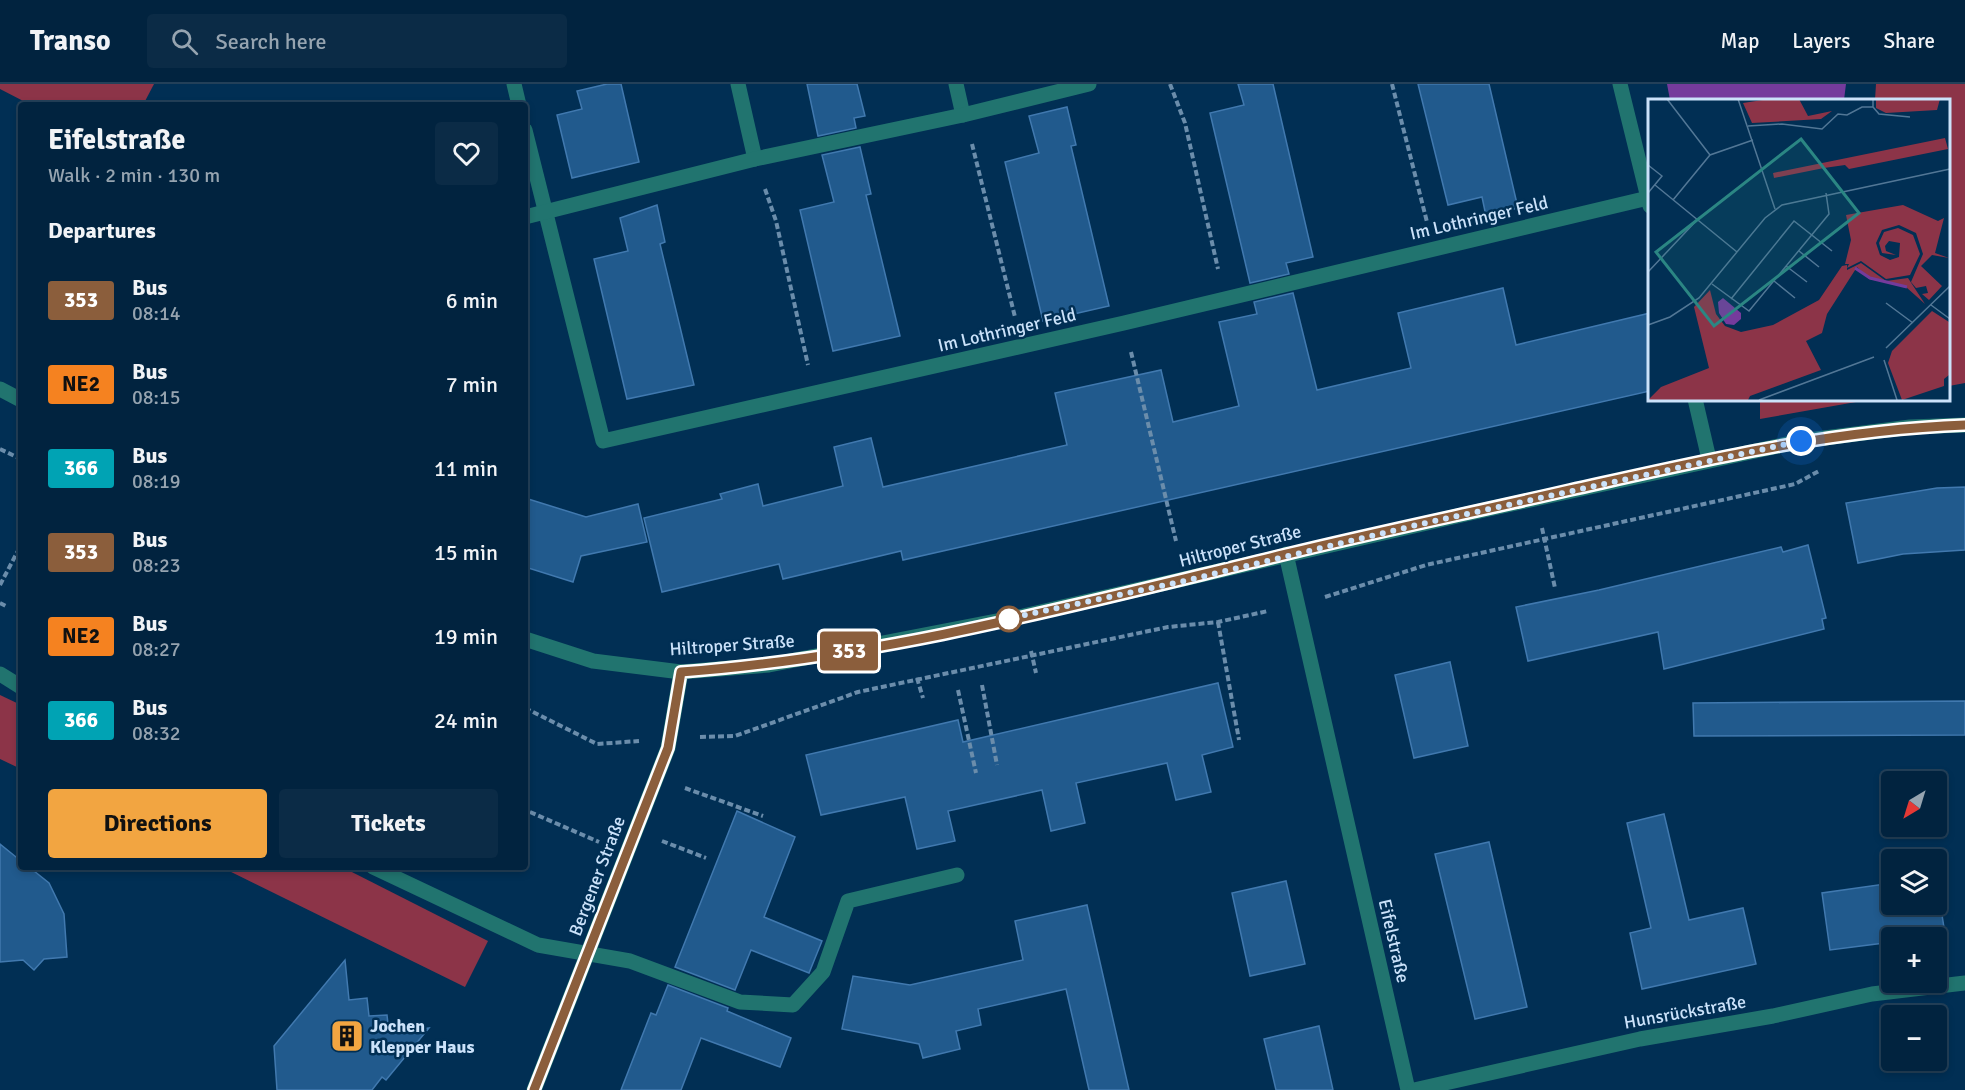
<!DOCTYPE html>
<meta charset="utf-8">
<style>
body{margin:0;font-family:Signika,sans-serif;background:#0b2b46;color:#f1f3f6;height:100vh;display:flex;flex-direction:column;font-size:22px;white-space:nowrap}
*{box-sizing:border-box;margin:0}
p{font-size:20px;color:#96a4b0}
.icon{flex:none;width:33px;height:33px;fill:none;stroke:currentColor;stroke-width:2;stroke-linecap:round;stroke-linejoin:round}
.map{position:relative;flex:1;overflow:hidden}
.sheet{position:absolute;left:18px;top:18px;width:510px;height:768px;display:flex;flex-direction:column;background:#01233f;border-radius:6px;box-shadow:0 3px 9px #0003,0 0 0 2px #234059}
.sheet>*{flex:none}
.badge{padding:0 12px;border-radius:4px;font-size:21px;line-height:39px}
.needle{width:39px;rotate:218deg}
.buttons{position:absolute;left:1881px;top:687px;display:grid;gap:12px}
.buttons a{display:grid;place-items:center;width:66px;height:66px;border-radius:6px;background:#01233f;box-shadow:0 3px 9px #0003,0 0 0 2px #234059;font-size:30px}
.you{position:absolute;width:30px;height:30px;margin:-15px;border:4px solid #fff;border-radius:50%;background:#1a73e8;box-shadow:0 0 0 9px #1a73e833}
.map>.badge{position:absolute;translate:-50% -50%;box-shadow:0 0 0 3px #fff}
h2{padding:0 30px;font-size:22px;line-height:54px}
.round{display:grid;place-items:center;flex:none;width:63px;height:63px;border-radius:6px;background:#0b2b46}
.summary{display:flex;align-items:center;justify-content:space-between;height:102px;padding:0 30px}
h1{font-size:28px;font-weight:700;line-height:45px}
.primary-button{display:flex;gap:12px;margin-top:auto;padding:12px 30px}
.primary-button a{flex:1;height:69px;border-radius:6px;background:#f2a541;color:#111;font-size:24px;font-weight:700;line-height:69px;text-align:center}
.primary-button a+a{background:#0b2b46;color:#f1f3f6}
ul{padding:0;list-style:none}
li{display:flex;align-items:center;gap:18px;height:84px;padding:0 30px}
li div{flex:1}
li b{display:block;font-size:22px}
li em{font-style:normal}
li .badge{min-width:66px;font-weight:700;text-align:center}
header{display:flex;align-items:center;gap:36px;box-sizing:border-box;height:84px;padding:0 30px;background:#01233f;border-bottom:2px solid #234059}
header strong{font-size:28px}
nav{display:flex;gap:33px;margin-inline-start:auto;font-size:21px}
.search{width:420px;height:54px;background:#0b2b46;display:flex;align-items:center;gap:15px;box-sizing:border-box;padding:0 21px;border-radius:6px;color:#96a4b0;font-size:22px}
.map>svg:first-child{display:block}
</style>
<header>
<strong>Transo</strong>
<div class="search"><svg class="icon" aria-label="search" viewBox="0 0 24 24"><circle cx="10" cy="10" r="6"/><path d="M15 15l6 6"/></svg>Search here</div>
<nav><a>Map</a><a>Layers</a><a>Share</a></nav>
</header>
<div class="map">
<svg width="1965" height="1006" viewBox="0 0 1965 1006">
<rect width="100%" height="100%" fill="#012f54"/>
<g fill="#8c3448">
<polygon points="0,0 154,0 143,21 31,21 0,5"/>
<polygon points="1876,0 1965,0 1965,299 1949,302 1948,16 1875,16"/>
<polygon points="1760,315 1873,315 1760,335"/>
<polygon points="0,611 21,621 21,685 0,675"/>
<polygon points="221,783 342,783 488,857 465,903"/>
</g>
<polygon fill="#753b9c" points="1667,0 1846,0 1844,16 1670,16"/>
<g fill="#215a8d" stroke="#4179af" stroke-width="1.5">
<polygon points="607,0 621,0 639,78 572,94 557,31 582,25 577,7"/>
<polygon points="807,0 857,0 865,32 854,34 856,44 818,52"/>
<polygon points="1238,0 1273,0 1313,173 1286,179 1289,190 1250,199 1210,29 1244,21"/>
<polygon points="1418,0 1489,0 1518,124 1486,132 1482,113 1448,121"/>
<polygon points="1067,23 1076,61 1071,62 1109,222 1043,237 1005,78 1039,69 1029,32"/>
<polygon points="860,63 871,110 866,111 900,252 833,267 800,126 834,118 822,71"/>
<polygon points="657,121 665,158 660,160 694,301 627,315 594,175 628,167 620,134"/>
<polygon points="1503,204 1516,261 1650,229 1650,307 903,476 901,467 783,495 779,480 662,508 644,434 722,415 720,410 758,400 763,422 843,402 834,363 871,354 883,403 1067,361 1055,309 1161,286 1173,338 1239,322 1219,238 1257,230 1254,218 1293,209 1317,306 1411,284 1398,229"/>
<polygon points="1965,403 1965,466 1903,470 1858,479 1846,419 1937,404"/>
<polygon points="525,414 586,433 638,420 647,458 581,472 573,498 525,483"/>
<polygon points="1808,461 1826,534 1822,535 1824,545 1664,585 1658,548 1528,577 1516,523 1599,506 1781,463 1783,468"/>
<polygon points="1450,578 1468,662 1414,674 1395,591"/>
<polygon points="1218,599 1233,663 1202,671 1211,708 1176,716 1167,679 1076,699 1085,739 1051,747 1042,706 948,727 955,757 917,765 905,713 821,731 806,671 958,636 963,658"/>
<polygon points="1965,617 1965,651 1694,652 1693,619"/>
<polygon points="737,727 795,753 764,833 822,857 809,889 751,866 735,906 675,883"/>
<polygon points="1664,730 1689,836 1743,824 1756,880 1642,905 1630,849 1651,844 1627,739"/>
<polygon points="1489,758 1527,923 1475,935 1435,770"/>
<polygon points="0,760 21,777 21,783 29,783 49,799 64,830 67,873 44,875 34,886 23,876 0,878"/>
<polygon points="1936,793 1945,850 1892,854 1892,858 1830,866 1822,809 1892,799 1892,820 1936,820"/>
<polygon points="1286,797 1305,880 1250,892 1232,809"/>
<polygon points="1087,821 1129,1006 1089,1006 1066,905 978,925 981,941 956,947 960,965 923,974 919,960 842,945 853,892 910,901 1023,876 1015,837"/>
<polygon points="345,876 349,916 367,914 369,932 387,931 389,949 429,944 386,996 382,993 372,1006 277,1006 274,962"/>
<polygon points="668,901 728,924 727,927 791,954 780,983 701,954 681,1006 621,1006 651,929 656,931"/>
<polygon points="1319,942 1333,1006 1276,1006 1264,955"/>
</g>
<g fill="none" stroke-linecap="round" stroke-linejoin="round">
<g stroke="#6b8dab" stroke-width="4" stroke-dasharray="6 3" stroke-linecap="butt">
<polyline points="1170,0 1185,39 1218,185"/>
<polyline points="1392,0 1427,138"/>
<polyline points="972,60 1015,233"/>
<polyline points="765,105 776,137 808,281"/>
<polyline points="1131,268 1176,457"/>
<polyline points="0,365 21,375"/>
<polyline points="1542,444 1555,504"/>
<polyline points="0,501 21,461"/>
<polyline points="1325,513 1426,481 1795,400 1819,387"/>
<polyline points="0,519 8,523"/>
<polyline points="1218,538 1239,656"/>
<polyline points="1031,567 1036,589"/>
<polyline points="917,594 923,614"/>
<polyline points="982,601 997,681"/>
<polyline points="958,606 976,689"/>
<polyline points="525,624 597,660 639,657"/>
<polyline points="700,653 735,652 858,608 1168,543 1218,538 1268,527"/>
<polyline points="685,704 763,732"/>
<polyline points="530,728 599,758"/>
<polyline points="662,757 706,774"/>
</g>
<g stroke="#21746f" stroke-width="15">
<polyline points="514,0 519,21"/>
<polyline points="738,0 755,75"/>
<polyline points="956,0 963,31"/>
<polyline points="1620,0 1650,122"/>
<polyline points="525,46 603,357 1124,239 1648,114"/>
<polyline points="525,133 755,75 963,31 1089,0"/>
<polyline points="0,305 21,316"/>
<polyline points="1695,315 1709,375"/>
<polyline points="1286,470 1408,1006"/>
<polyline points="525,555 593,577 681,588 769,581 1023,532 1466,430 1801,357 1910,343 1965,341"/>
<polyline points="0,590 21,603"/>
<polyline points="373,783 538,861 630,877 740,918 793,921 823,888 848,817 957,791"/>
<polyline points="534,1006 668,664 681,588"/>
<polyline points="1414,1006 1640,955 1773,932 1872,910 1965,899"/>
</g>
</g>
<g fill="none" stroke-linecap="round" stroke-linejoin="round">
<g stroke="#fff" stroke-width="14">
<path id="line" d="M534,1006L668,664L681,588C886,573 1087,518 1287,470C1381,447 1475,428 1570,406C1701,377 1830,346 1965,341"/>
</g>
<use href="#line" stroke="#8b5e3c" stroke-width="9"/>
<polyline stroke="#cbe2fa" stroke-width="6" stroke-dasharray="0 10.8" points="1009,535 1001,536 1184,497 1421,440 1801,357"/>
</g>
<defs>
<g id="building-square" transform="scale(1.725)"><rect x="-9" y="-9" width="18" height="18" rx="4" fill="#f2a541" stroke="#012f54"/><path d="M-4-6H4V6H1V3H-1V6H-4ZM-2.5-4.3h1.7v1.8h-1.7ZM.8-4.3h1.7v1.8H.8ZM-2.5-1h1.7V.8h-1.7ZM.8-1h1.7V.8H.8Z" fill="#111"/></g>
</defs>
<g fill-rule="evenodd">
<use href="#building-square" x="347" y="952"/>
</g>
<circle fill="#fff" stroke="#8b5e3c" stroke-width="3" cx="1009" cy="535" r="12"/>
<g text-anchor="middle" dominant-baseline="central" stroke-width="5" stroke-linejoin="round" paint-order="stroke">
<g font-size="18" fill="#cbe2fa" stroke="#012f54">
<text transform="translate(1479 134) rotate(-13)">Im Lothringer Feld</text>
<text transform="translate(1007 246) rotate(-13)">Im Lothringer Feld</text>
<text transform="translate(1240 462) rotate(-14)">Hiltroper Straße</text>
<text transform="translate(732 561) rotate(-4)">Hiltroper Straße</text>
<text transform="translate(597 792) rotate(-69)">Bergener Straße</text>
<text transform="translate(1394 857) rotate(77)">Eifelstraße</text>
<text transform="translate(1685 928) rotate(-10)">Hunsrückstraße</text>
</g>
<g font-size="18" font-weight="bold" fill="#cbe2fa" stroke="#012f54" text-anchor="start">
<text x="370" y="942">Jochen<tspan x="370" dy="21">Klepper Haus</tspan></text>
</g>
</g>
<g transform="translate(1648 15)">
<rect width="302" height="302" fill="#012f54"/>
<path d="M121,0H151L160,17L184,12L173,20L104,24L95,4ZM228,0H292L289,11L238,14L228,9ZM297,39L300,50L201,70L197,66L176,69L126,79L125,74ZM255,106L290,122L296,119L287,154L301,159L284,156L273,167L294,187L281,201L274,195L280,194L278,187L268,189L263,183L275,155L268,134L251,126L234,131L228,144L232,156L242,161L251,158L252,144L241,142L237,147L238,152L248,156L234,154L231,144L236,133L250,129L265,136L272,155L262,176L238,180L213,162L199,169L201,165H197L203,141L198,116ZM213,164L238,182L260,179L277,205L258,188L221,180L209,168L179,215L174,234L158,242L173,271L102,297L100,301H0L13,288L61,269L46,208L62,191L68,215L77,227L93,233L125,226L171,201L194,167L199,166V171ZM284,212L301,223V276L296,280V287L254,301L240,264L244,252Z" fill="#8c3448"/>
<path d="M75,199L93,214V220L86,226L78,225L71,214L70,203Z" fill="#753b9c"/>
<path fill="none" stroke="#753b9c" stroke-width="3" d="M207,169L222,179L259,188"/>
<path fill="none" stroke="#527796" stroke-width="1.5" d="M19,0L62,56M90,0L127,110M225,0V8L231,15L262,18M100,27L134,25L174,30L190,15L199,16L214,8H225M0,66L14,77L0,94M7,86L89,153M25,101L62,56L105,41M151,152L171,168M138,167L159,183M0,173L49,121M126,182L147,199M64,185L101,212L181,115L178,94M83,200L146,122L184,152M238,204L265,224M283,206L302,220M0,226L22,218L51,199L117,119L134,106L302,70M238,249L302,187M236,261L249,301M111,301L226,258"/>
<path fill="#2b8683" fill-opacity="0.15" stroke="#2b8683" stroke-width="3" d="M153,40L211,114L66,227L8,153Z"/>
<rect width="302" height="302" fill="none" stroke="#cbe2fa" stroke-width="3"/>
</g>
</svg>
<div class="buttons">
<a><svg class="needle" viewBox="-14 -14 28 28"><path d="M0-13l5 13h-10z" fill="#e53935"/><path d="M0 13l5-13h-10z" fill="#96a4b0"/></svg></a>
<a><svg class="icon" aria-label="layers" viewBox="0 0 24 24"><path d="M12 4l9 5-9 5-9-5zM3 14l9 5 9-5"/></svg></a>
<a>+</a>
<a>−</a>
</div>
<div class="you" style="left:1801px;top:357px"></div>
<b class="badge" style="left:849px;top:567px;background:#8b5e3c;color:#fff">353</b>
<section class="sheet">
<div class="summary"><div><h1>Eifelstraße</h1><p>Walk · 2 min · 130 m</p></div><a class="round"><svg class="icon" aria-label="heart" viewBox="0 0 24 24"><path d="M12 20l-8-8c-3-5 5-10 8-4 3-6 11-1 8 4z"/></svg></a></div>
<h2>Departures</h2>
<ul>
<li><span class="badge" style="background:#8b5e3c;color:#fff">353</span><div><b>Bus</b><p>08:14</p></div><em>6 min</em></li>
<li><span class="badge" style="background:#f58220;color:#111">NE2</span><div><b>Bus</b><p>08:15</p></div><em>7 min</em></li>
<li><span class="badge" style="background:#00a3b4;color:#fff">366</span><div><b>Bus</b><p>08:19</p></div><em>11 min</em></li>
<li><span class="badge" style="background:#8b5e3c;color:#fff">353</span><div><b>Bus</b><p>08:23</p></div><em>15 min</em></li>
<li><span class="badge" style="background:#f58220;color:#111">NE2</span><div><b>Bus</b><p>08:27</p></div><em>19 min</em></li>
<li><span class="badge" style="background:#00a3b4;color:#fff">366</span><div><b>Bus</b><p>08:32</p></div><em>24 min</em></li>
</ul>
<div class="primary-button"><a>Directions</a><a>Tickets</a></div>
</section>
</div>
